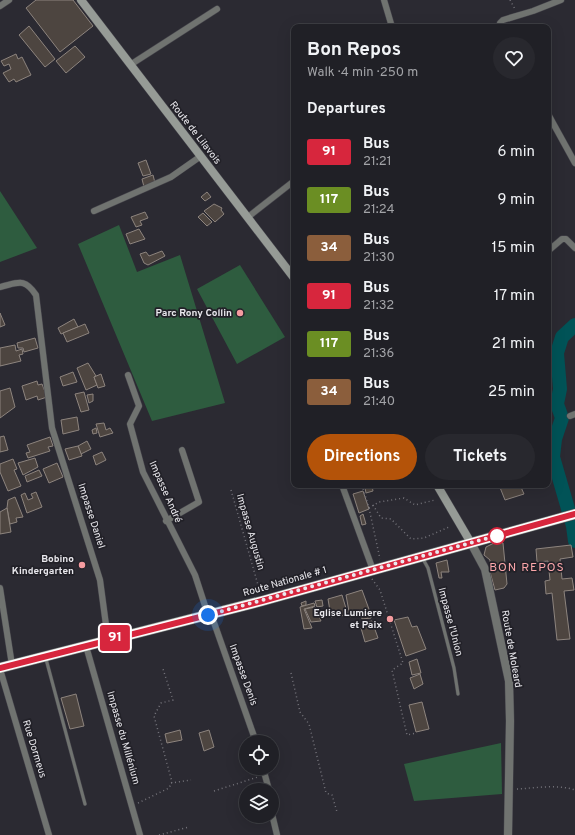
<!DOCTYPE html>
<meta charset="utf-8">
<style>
body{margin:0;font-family:Overpass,sans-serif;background:#28282e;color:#f1f3f6;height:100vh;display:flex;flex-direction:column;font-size:15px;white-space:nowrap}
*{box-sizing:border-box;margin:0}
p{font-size:13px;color:#a2a3a7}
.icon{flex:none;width:22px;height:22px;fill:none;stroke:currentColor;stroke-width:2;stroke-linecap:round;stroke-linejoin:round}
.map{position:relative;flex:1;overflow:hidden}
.sheet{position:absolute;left:291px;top:24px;width:260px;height:464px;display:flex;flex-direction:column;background:#202026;border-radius:8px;box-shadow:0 4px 16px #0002,0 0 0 1px #3d3e43}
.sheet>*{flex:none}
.badge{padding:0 8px;border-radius:3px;font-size:14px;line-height:26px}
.buttons{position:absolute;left:239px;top:735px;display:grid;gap:8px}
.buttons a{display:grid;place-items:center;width:40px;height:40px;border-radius:50%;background:#202026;box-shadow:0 4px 16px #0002,0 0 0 1px #3d3e43;font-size:20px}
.you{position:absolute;width:20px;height:20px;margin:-10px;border:3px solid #fff;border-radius:50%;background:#1a73e8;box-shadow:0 0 0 6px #1a73e833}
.map>.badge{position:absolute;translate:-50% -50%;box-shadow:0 0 0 2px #fff}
h2{padding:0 16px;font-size:15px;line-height:36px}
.round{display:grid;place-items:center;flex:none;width:42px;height:42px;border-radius:21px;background:#28282e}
.overview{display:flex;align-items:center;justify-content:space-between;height:68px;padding:0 16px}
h1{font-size:19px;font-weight:700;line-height:30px}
.action{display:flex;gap:8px;margin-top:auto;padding:8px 16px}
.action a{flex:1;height:46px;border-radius:24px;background:#b45309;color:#fff;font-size:16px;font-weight:700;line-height:46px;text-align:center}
.action a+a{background:#28282e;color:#f1f3f6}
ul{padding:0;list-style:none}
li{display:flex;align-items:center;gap:12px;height:48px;padding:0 16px}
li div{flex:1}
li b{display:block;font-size:15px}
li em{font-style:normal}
li .badge{min-width:44px;font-weight:700;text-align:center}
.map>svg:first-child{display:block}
</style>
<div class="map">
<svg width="575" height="835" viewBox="0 0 575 835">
<rect width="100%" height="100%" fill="#2b2a32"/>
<g fill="#2e5c3f">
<polygon points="0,191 37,248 0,262"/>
<polygon points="119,225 137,272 180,255 225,403 152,421 78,244"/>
<polygon points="240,265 285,337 237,364 197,289"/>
<polygon points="501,743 502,794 414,801 404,764"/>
</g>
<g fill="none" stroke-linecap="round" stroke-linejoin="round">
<polyline stroke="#015357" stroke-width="14" points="575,325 562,337 557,353 560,389 557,404 562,418 555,439 553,457 573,526 575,541"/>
</g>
<g fill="#4d4540" stroke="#8d847e">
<polygon points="36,0 73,0 93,26 60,52 26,8"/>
<polygon points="29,26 55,59 45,67 19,35"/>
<polygon points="75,46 85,57 66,73 56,61"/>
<polygon points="16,54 18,59 22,57 31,75 16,82 14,79 9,82 3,73 11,69 9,64 4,66 1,61"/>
<polygon points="146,160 151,174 143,176 138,163"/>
<polygon points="153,175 155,183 144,187 142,179"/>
<polygon points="207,192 211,197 205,201 201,197"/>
<polygon points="214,204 222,208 221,210 224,214 215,222 204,211"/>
<polygon points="145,212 148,218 140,221 142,225 136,227 131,217"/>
<polygon points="203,213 212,222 207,226 198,217"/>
<polygon points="139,229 145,239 130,244 126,234"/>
<polygon points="162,251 165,256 148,265 144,263 140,254 146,252 149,256"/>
<polygon points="0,313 5,325 0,327"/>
<polygon points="74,319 78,327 61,334 58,328"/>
<polygon points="85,324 89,333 67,342 63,333"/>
<polygon points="35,338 38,348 24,352 23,348 18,348 17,343"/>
<polygon points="15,345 16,351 22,349 23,354 19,355 21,361 0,366 0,348"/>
<polygon points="88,363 96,376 94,377 97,385 86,390 77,368"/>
<polygon points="73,372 77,382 63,386 60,377"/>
<polygon points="101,374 105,386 98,388 94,377"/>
<polygon points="37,381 38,385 42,384 47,397 38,400 37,396 26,400 22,386"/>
<polygon points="10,388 15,407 0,418 0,391"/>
<polygon points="84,392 89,410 81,412 75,394"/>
<polygon points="93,394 93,401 89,403 87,395"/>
<polygon points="77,417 79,430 63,434 61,420"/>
<polygon points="104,423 106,430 110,428 113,433 100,437 96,424"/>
<polygon points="96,428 97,433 93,434 92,430"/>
<polygon points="4,436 8,450 0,452 0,437"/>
<polygon points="50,437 53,446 48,447 50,451 28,458 26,453 30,452 27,445"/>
<polygon points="87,441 91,449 81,454 78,446"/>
<polygon points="78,446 82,456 69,460 65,449"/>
<polygon points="102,452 106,460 96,465 93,456"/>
<polygon points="35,458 38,467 23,475 18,463"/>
<polygon points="13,459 17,469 14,470 21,486 8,491 0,472 0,464"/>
<polygon points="57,463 63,477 49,483 43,469"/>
<polygon points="39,470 42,476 27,482 25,476"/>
<polygon points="499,485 520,485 524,494 505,500"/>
<polygon points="372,486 373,491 366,493 365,488"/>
<polygon points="363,491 369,509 359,513 353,494"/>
<polygon points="36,492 42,507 27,513 21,495 25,493 28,500 33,498 31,494"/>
<polygon points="15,497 23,517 16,518 17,522 10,524 7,508 8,500"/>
<polygon points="7,508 11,532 0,534 0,512"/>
<polygon points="363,514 366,524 362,525 360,516"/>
<polygon points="498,541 503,543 507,584 504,588 495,590 490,572 490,560 484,555 486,547"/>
<polygon points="571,545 573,557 560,559 562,579 572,578 574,590 564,591 570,639 557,640 552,593 546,594 545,581 550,580 548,561 537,562 536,549"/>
<polygon points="447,560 449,572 441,572 442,578 439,578 436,563"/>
<polygon points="362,590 370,612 371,618 362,619 361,612 350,617 346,595"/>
<polygon points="342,595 348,615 331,617 328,599"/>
<polygon points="322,600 323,606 317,607 315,601"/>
<polygon points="306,601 306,605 302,606 301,603"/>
<polygon points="314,603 315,606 304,609 312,628 304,629 300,607"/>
<polygon points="315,607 321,621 311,622 305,609"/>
<polygon points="408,617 412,627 417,626 426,649 406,656 394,620"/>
<polygon points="372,621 378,638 365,642 361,628 365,627 363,623"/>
<polygon points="417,659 421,673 412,675 409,662"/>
<polygon points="420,674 423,684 414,689 410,678"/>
<polygon points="76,694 84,726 70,729 61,698"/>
<polygon points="422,702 429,729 416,732 409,705"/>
<polygon points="180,730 182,740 167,743 165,734"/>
<polygon points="209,730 214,747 204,751 199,733"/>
</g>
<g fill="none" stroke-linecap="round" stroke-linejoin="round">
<g stroke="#46454c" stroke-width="4">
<g id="service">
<polyline points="423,559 428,568 454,668 458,694"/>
<polyline points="46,659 85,804"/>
</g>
</g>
<g stroke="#46454c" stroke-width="7">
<g id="minor">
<polyline points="384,0 392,27"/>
<polyline points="0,6 9,0"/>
<polyline points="501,27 500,23 503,20 533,11 561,0"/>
<polyline points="130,65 217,9"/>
<polyline points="548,114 575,163"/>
<polyline points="94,211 171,177 201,156"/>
<polyline points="248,217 294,181"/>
<polyline points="548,251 562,239 566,239 575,248"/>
<path d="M0,287C18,283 24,277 36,295L52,428L100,580L108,640"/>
<polyline points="128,375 139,406 130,424 143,472 195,575 208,615"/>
<polyline points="570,416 575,414"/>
<polyline points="342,485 373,570"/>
<polyline points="166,521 199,502 182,450"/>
<polyline points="0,588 12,665"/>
<polyline points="211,614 256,742"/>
<polyline points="86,646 140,835"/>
<polyline points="0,669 49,835"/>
<polyline points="263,768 269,790"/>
<polyline points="272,814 277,835"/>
</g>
</g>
<g stroke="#46454c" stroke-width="9">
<polyline id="tertiary" points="471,543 485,569 509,681 510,721 508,835"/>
</g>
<g stroke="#46454c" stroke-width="9">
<g id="secondary">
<polyline points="81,0 294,278"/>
<polyline points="437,485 471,543"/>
</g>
</g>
<g stroke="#46454c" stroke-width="11">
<polyline id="primary" points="0,668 262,601 575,514"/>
</g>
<g stroke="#75747b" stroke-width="1.5" stroke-dasharray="1 3" stroke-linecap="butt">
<polyline points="510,0 515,9"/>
<polyline points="362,485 369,508 380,559"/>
<polyline points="231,490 260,592"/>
<polyline points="373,505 381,518 391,519 411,539 424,538 449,527"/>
<polyline points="369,508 379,502 404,498 415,505 435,500"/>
<polyline points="372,579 380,590 403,663 392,670 407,735 417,733"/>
<polyline points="291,673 300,712 309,724 326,793 332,795 337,812"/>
<polyline points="171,783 191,780"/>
<path d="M517,789C536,788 557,784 575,790"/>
<polyline points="214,791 258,777"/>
<polyline points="138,803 169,788 172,782 154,716 161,703 173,700 163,669"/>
<polyline points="159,835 189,827"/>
</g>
<use href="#service" stroke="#707370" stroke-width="3"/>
<use href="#minor" stroke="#707370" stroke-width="6"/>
<use href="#tertiary" stroke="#707370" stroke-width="8"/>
<use href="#secondary" stroke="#969b96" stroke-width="8"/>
<use href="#primary" stroke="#b4bbb4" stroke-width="10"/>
</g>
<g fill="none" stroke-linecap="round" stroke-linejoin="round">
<g stroke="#fff" stroke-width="9">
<polyline id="line" points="0,668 262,601 575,514"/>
</g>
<use href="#line" stroke="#d7263d" stroke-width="6"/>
<polyline stroke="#eae9ee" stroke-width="4" stroke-dasharray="0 7.2" points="208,615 499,535 497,536"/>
</g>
<g fill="#f49b9f" stroke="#222128" stroke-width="1.5">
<circle cx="240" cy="313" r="4"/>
<circle cx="82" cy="565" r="4"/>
<circle cx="390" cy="619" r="4"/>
</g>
<circle fill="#fff" stroke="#d7263d" stroke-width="2" cx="497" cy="536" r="8"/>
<g text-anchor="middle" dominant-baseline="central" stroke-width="3.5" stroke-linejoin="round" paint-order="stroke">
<g font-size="10" fill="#eae9ee" stroke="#222128">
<text transform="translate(195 133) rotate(52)">Route de Lilavois</text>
<text transform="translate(165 492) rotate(66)">Impasse André</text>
<text transform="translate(91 516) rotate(72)">Impasse Daniel</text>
<text transform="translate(250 532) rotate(74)">Impasse Augustin</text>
<text transform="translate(285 582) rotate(-16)">Route Nationale # 1</text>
<text transform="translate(450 622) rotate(75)">Impasse l'Union</text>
<text transform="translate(511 649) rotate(80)">Route de Moleard</text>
<text transform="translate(243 675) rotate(70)">Impasse Denis</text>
<text transform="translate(123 738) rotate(74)">Impasse du Millénium</text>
<text transform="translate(34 749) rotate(73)">Rue Dormeus</text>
</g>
<g font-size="10" font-weight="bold" fill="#eae9ee" stroke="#222128" text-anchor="end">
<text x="232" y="313">Parc Rony Collin</text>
<text x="74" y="559">Bobino<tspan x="74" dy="12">Kindergarten</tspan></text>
<text x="382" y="613">Eglise Lumiere<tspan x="382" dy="12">et Paix</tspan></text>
</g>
<g font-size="12" letter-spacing="1" fill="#fba6aa" stroke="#222128">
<text x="527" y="568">BON REPOS</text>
</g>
</g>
</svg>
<div class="buttons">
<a><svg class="icon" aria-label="locate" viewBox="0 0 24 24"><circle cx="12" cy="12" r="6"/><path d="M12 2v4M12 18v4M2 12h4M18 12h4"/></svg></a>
<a><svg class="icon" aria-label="layers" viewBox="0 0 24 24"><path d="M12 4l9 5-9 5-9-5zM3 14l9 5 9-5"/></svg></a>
</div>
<div class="you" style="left:208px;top:615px"></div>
<b class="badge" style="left:115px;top:638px;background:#d7263d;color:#fff">91</b>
<section class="sheet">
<div class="overview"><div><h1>Bon Repos</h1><p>Walk · 4 min · 250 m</p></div><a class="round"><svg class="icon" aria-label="heart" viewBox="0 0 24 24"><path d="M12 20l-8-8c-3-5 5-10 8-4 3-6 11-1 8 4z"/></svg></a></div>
<h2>Departures</h2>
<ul>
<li><span class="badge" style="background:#d7263d;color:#fff">91</span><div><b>Bus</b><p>21:21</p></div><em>6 min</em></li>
<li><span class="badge" style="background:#6b8e23;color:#fff">117</span><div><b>Bus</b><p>21:24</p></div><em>9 min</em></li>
<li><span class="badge" style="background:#8b5e3c;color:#fff">34</span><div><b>Bus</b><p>21:30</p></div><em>15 min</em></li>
<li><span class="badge" style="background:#d7263d;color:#fff">91</span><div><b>Bus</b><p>21:32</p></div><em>17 min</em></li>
<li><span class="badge" style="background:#6b8e23;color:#fff">117</span><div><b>Bus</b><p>21:36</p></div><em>21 min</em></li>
<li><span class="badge" style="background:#8b5e3c;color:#fff">34</span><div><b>Bus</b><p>21:40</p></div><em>25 min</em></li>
</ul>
<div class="action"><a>Directions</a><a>Tickets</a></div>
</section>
</div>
